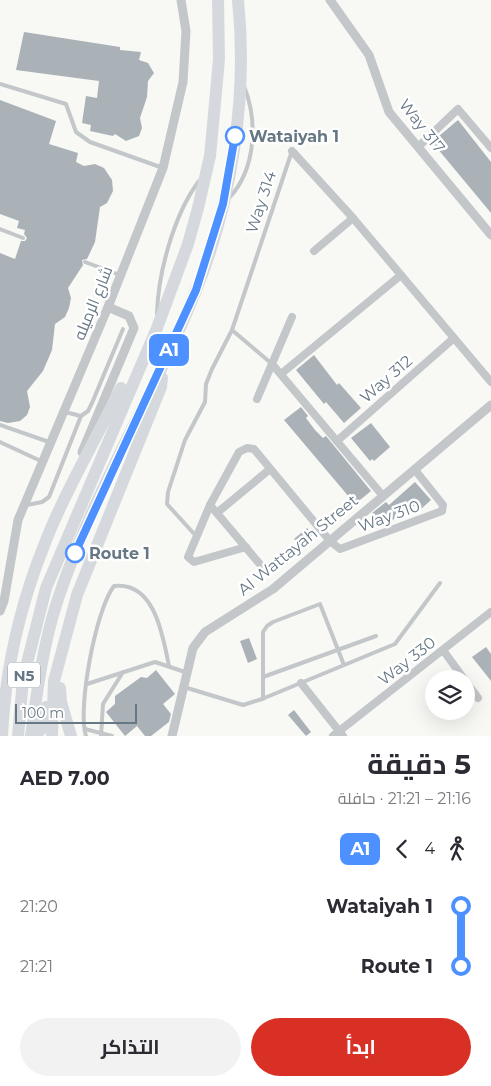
<!DOCTYPE html>
<html lang="ar">
<meta charset="utf-8">
<style>
body{margin:0;font-family:Montserrat,Cairo,sans-serif;background:#f2f2f3;color:#2b2b33;direction:rtl;height:100vh;display:flex;flex-direction:column;font-size:19px;white-space:nowrap}
*{box-sizing:border-box;margin:0}
p{font-size:16px;color:#7c7c81}
.icon{flex:none;width:28px;height:28px;fill:none;stroke:currentColor;stroke-width:2;stroke-linecap:round;stroke-linejoin:round}
.map{position:relative;height:736px;overflow:hidden;direction:ltr}
.details{display:flex;flex-direction:column;background:#fff;flex:1}
.details>*{flex:none}
.badge{padding:0 10px;border-radius:8px;font-size:18px;line-height:32px}
.controls{position:absolute;left:425px;top:670px;display:grid;gap:10px}
.controls a{display:grid;place-items:center;width:50px;height:50px;border-radius:50%;background:#fff;box-shadow:0 5px 20px #0002;font-size:25px}
.scale{position:absolute;left:15px;bottom:12px;width:122px;box-sizing:border-box;padding-left:5px;border:2px solid #677885;border-top:0;font-size:14px;line-height:18px;white-space:nowrap;color:#677885;-webkit-text-stroke:4px #fff;paint-order:stroke}
.map>.badge{position:absolute;translate:-50% -50%;box-shadow:0 0 0 2px #fff}
.legs{display:flex;align-items:center;gap:8px;height:55px;padding:0 20px;font-size:16px}
.legs p{margin-inline-start:auto}
.summary{display:flex;align-items:center;justify-content:space-between;height:85px;padding:0 20px}
h1{font-size:28px;font-weight:700;line-height:38px}
.button{display:flex;gap:10px;margin-top:auto;padding:10px 20px}
.button a{flex:1;height:58px;border-radius:30px;background:#d93025;color:#fff;font-size:20px;font-weight:700;line-height:58px;text-align:center}
.button a+a{background:#f2f2f3;color:#2b2b33}
ul{padding:0 20px;list-style:none}
li{display:flex;align-items:center;gap:18px;height:60px;font-size:19px}
li i{display:grid;place-items:center;width:8px;height:100%;margin:0 6px;background:currentColor}
li i::after{content:'';width:12px;height:12px;margin:-6px;border:4px solid;border-radius:50%;background:#fff}
li p{margin-inline-start:auto}
li:first-child i{background:linear-gradient(#0000 50%,currentColor 0)}
li:last-child i{background:linear-gradient(currentColor 50%,#0000 0)}
.map>svg:first-child{display:block}
</style>
<div class="map">
<svg width="491" height="736" viewBox="0 0 491 736">
<rect width="100%" height="100%" fill="#f8f8f5"/>
<g fill="#aab2b7">
<polygon points="24,32 120,47 120,50 141,52 139,60 148,63 154,73 148,81 147,97 140,118 142,128 139,136 126,141 115,134 113,136 90,131 91,125 82,123 86,96 97,98 99,81 16,70"/>
<polygon points="0,100 56,121 49,144 78,153 76,162 84,166 95,164 104,168 112,180 113,191 107,203 100,207 95,242 87,259 82,260 83,265 68,288 71,298 69,308 65,317 55,324 52,350 43,371 27,391 30,407 27,415 20,421 8,423 0,421 0,253 15,259 21,241 25,241 27,238 24,234 25,230 17,228 19,221 0,214"/>
<polygon points="458,120 491,162 491,213 432,142"/>
<polygon points="314,355 337,385 339,383 361,408 344,423 326,402 324,404 296,370"/>
<polygon points="301,407 308,416 306,418 315,430 323,438 326,436 371,491 355,504 284,420"/>
<polygon points="371,423 390,447 374,461 372,459 370,461 351,438"/>
<polygon points="415,482 431,500 421,509 417,504 382,527 372,513 386,502 389,505"/>
<polygon points="307,528 313,535 311,537 313,540 303,549 294,539"/>
<polygon points="249,638 257,659 248,663 240,641"/>
<polygon points="486,647 491,654 491,681 472,657"/>
<polygon points="156,670 175,694 163,704 171,714 169,722 151,736 145,736 137,726 125,736 106,712 115,704 115,696 141,677 147,678"/>
<polygon points="294,710 311,732 306,736 288,715"/>
</g>
<g fill="none" stroke-linecap="round" stroke-linejoin="round">
<g stroke="#c3c7ca" stroke-width="4">
<polyline points="0,84 66,104 76,132 90,142 163,168"/>
<path d="M230,197C256,168 258,121 244,86"/>
<polyline points="0,229 23,238"/>
<polyline points="85,262 120,275"/>
<path d="M157,314C158,273 174,214 199,181"/>
<polyline points="232,330 272,364"/>
<polyline points="81,416 88,411 92,403 123,329"/>
<polyline points="0,425 49,442"/>
<polyline points="0,442 43,462"/>
<polyline points="27,505 42,502 49,497 81,416 65,412"/>
<polyline points="196,536 167,504 168,492 185,440 205,402 206,384 212,369 232,330 292,151"/>
<polyline points="263,677 376,636"/>
<polyline points="87,684 155,662 185,672"/>
<polyline points="184,687 243,705 262,699 395,644 440,583"/>
<polyline points="263,699 263,632 267,626 273,622 320,604 344,665"/>
<polyline points="85,729 112,736"/>
<path d="M86,736C77,708 96,609 114,586C155,581 163,637 169,666"/>
<polyline points="101,736 103,704 123,672"/>
</g>
<g stroke="#c3c7ca" stroke-width="8">
<polyline points="418,147 458,109 491,148"/>
<polyline points="292,151 353,218 491,382"/>
<polyline points="314,251 353,218"/>
<polyline points="272,364 383,496"/>
<polyline points="281,374 401,275"/>
<polyline points="257,399 292,317"/>
<polyline points="337,441 454,338"/>
<polyline points="210,505 264,569"/>
<polyline points="218,512 270,469"/>
<polyline points="246,547 194,562 188,557 210,505 239,452 247,448 254,449 330,541 340,549 442,511 443,505 415,470"/>
<polyline points="443,650 464,679"/>
<polyline points="466,682 478,698"/>
<polyline points="301,683 343,736"/>
<polyline points="333,736 491,612"/>
</g>
<g stroke="#c3c7ca" stroke-width="9">
<polyline points="330,0 369,55 389,112 491,235"/>
<polyline points="82,452 134,328 129,316 108,307"/>
<polyline points="0,611 4,601 18,520 108,307 163,168 183,82 186,31 181,0"/>
<polyline points="172,736 193,648 205,632 273,589 491,405"/>
</g>
<g stroke="#d5d9dd" stroke-width="12">
<polyline points="60,688 61,702 71,736"/>
<path d="M2,736C5,671 19,609 43,548C64,493 95,441 121,388"/>
<polyline points="18,736 23,679 46,588 157,328 188,244 198,208 210,156 215,103 219,59 218,0"/>
<path d="M31,736C37,691 43,645 57,602C92,494 154,396 196,290C232,202 248,95 238,0"/>
<polyline points="35,736 43,727 46,707"/>
<polyline points="52,736 54,681 77,595 161,387 162,378"/>
</g>
</g>
<g fill="none" stroke-linecap="round" stroke-linejoin="round">
<g stroke="#fff" stroke-width="11">
<polyline id="line-1" points="75,553 196,290 223,204 235,136"/>
</g>
<use href="#line-1" stroke="#4c91ff" stroke-width="8"/>
</g>
<g fill="#fff" stroke="#4c91ff" stroke-width="2.5">
<circle cx="235" cy="136" r="9"/>
<circle cx="75" cy="553" r="9"/>
</g>
<g text-anchor="middle" dominant-baseline="central" stroke-width="5" stroke-linejoin="round" paint-order="stroke">
<rect fill="#fff" stroke="#95a0aa" stroke-width="1" x="8" y="662.5" width="32" height="25" rx="4"/>
<g font-size="15" font-weight="bold" fill="#677885">
<text x="24" y="675">N5</text>
</g>
<g font-size="16" fill="#677885" stroke="#fff">
<text transform="translate(422 126) rotate(52)">Way 317</text>
<text transform="translate(261 202) rotate(-72)">Way 314</text>
<text transform="translate(93 303) rotate(-68)">شارع الرميله</text>
<text transform="translate(386 379) rotate(-41)">Way 312</text>
<text transform="translate(389 516) rotate(-20)">Way 310</text>
<text transform="translate(298 545) rotate(-39)">Al Wattayah Street</text>
<text transform="translate(407 661) rotate(-38)">Way 330</text>
</g>
<g font-size="16" font-weight="bold" fill="#677885" stroke="#fff" text-anchor="start">
<text x="249" y="136">Wataiyah 1</text>
<text x="89" y="553">Route 1</text>
</g>
</g>
</svg>
<div class="controls">
<a><svg class="icon" aria-label="layers" viewBox="0 0 24 24"><path d="M12 4l9 5-9 5-9-5zM3 14l9 5 9-5"/></svg></a>
</div>
<div class="scale">100 m</div>
<b class="badge" style="left:169px;top:350px;background:#4c91ff;color:#fff">A1</b>
</div>
<section class="details">
<div class="summary"><div><h1>5 دقيقة</h1><p>21:16 – 21:21 · حافلة</p></div><b>AED 7.00</b></div>
<div class="legs"><svg class="icon" aria-label="walk" viewBox="0 0 24 24"><circle cx="13" cy="4" r="2"/><path d="M13 8l-2 6 4 7M11 14l-3 7M7 12l3-4h3l4 4"/></svg>4<svg class="icon" aria-label="back" viewBox="0 0 24 24"><path d="M15 5l-7 7 7 7"/></svg><b class="badge" style="background:#4c91ff;color:#fff">A1</b></div>
<ul>
<li><i style="color:#4c91ff"></i><b>Wataiyah 1</b><p>21:20</p></li>
<li><i style="color:#4c91ff"></i><b>Route 1</b><p>21:21</p></li>
</ul>
<div class="button"><a>ابدأ</a><a>التذاكر</a></div>
</section>
